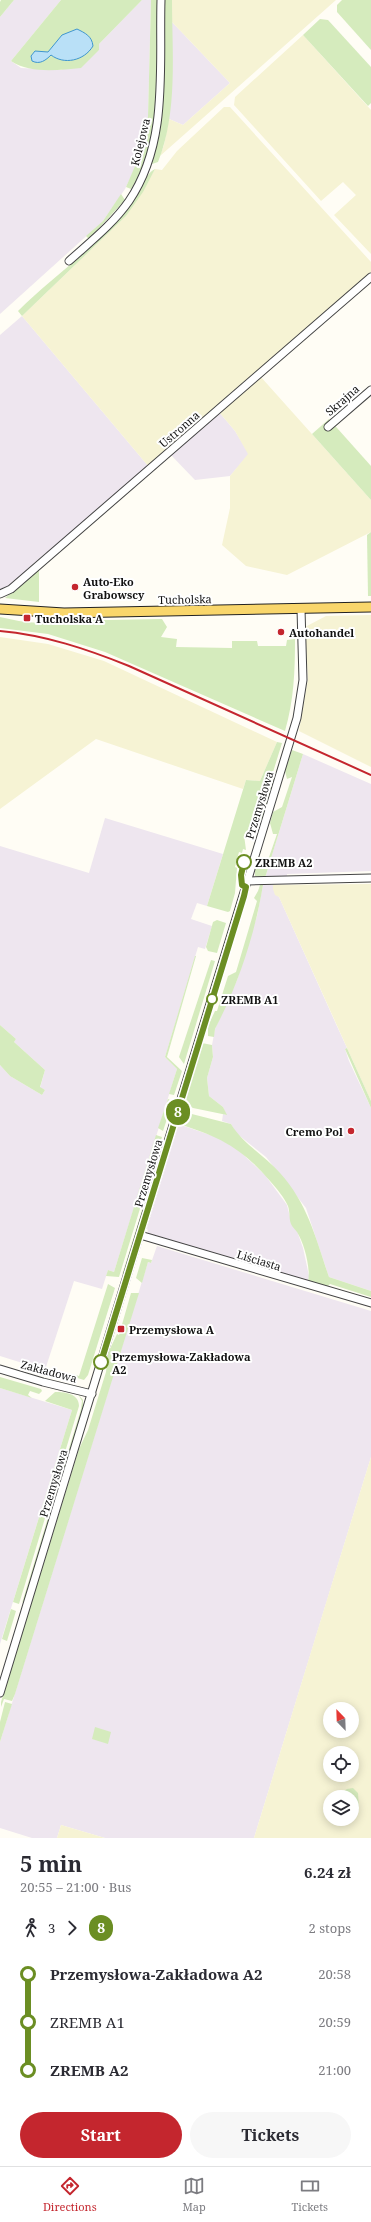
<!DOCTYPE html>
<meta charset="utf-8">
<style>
body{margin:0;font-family:"Noto Serif",serif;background:#f7f7f7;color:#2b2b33;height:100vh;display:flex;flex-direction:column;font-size:15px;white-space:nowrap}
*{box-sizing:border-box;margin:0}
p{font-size:13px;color:#7c7c81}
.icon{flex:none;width:22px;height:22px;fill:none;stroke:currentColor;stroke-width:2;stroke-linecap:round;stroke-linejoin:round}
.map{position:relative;height:1838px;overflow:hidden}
.side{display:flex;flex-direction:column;background:#fff;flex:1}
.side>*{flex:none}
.badge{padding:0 8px;border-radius:13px;font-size:14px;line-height:26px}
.needle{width:26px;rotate:337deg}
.controls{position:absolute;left:323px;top:1702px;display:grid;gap:8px}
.controls a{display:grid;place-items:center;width:36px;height:36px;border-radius:50%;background:#fff;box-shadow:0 2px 10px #0003;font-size:20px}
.map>.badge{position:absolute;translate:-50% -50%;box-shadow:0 0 0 2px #fff}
.legs{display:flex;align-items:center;gap:6px;height:44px;padding:0 20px;font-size:13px}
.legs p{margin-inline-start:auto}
.head{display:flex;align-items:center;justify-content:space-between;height:68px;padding:0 20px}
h1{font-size:22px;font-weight:700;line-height:30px}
.primary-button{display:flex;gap:8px;margin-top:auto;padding:8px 20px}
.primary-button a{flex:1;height:46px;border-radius:24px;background:#c4262e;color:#fff;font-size:16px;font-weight:700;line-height:46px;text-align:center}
.primary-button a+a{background:#f7f7f7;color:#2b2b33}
ul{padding:0 20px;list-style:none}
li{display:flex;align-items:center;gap:14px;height:48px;font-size:15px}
li i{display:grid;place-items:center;width:6px;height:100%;margin:0 5px;background:currentColor}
li i::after{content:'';width:10px;height:10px;margin:-5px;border:3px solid;border-radius:50%;background:#fff}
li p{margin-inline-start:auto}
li:first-child i{background:linear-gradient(#0000 50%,currentColor 0)}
li:last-child i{background:linear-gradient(currentColor 50%,#0000 0)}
.menu{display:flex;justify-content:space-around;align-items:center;height:56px;border-top:1px solid #e1e1e2;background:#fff;font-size:11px;color:#7c7c81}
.menu a{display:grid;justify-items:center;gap:2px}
.menu .on{color:#c4262e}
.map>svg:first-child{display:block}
</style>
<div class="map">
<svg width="371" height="1838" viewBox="0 0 371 1838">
<rect width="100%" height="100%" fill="#fffdf5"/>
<g fill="#eee6ef">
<polygon points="14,0 61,0 11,61 21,68 61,70 99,50 99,44 142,0 151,0 148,116 142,150 134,170 125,189 103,221 0,314 0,17"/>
<polygon points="172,22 230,83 183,125 169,119"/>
<polygon points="22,316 149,467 34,563 10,586 0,590 0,335"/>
<polygon points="219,412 235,431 249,454 230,476 195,480 171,455"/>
<polygon points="303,754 371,784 371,871 287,874 287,877 265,878"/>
<polygon points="105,818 223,854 207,906 197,903 191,919 212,926 205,949 198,947 165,1057 177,1069 114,1272 108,1270 102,1289 74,1281 45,1370 0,1356 0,1065 10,1076 42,1095 45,1090 40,1088 45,1070 14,1042 16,1039 0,1025 0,846 89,873"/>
<polygon points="263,885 273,885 275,894 279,897 336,1024 347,1048 345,1049 349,1061 371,1108 371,1291 329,1277 306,1208 266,1157 236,1133 231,1124 222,1121 223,1114 226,1115 223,1107 209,1096 207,1078 213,1057 212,1045 215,1029 237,980 257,916"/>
<polygon points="178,1124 219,1138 236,1148 265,1175 287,1205 292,1225 297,1231 303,1248 309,1276 308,1282 148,1233 147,1227"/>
<polygon points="157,1246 371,1311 371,1457 254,1838 105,1838 61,1825 57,1838 32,1838 0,1828 0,1742 148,1262 151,1263"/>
<polygon points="0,1388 72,1410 0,1644"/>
</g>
<g fill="#f6f3d4" fill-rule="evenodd">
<polygon points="172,0 336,0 160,156 164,145 169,119 183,125 230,83 172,22"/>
<polygon points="303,35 371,110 371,254 334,215 356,195 343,182 321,201 234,105 235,97"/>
<polygon points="224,107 230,107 371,262 371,272 149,467 22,316 126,216 155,169 162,170 177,151"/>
<polygon points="260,376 371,500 371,532 287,575 246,566 222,545 230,508 230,476 248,454 235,431 219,412"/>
<polygon points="371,615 371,767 299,731 308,679 305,627 326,616"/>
<polygon points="0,637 48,644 104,661 277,742 260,781 246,780 243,789 96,739 0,809"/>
<polygon points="371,884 371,1101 279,897 275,895 273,889 273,885"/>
<path d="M371,1457V1838H254L326,1603ZM330,1709H352V1731H330ZM330,1753H352V1775H330ZM330,1797H352V1819H330Z"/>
<polygon points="61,1825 105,1838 57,1838"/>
</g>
<g fill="#d5ebbd">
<polygon points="1,0 14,0 0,17 0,2"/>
<path d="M61,0H145H142L99,44V50L81,68C59,70 30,74 11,61Z"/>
<path d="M151,0H159C158,62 166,135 131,189L126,187L142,150L148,116Z"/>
<path d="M164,0H172C172,53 178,112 158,162L152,164L155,149Z"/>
<polygon points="342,0 371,0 371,50 337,12 337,5"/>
<polygon points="320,19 328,20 371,67 371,103 368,106 303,35"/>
<path d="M155,169L143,192L126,216L22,316L18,311C52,277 93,250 124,213C134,201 144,174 155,169Z"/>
<polygon points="121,194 125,200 89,239 86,236 103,221"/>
<polygon points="329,419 371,466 371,500 312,434"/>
<polygon points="371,532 371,596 368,596 367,535"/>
<polygon points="39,567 39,602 5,598"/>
<path d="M0,617C18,621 35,625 54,621L162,619L167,627L161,637L177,639L176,647L232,648V641H257L258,646H286L287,640L295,639C295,671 294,700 285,731L105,652L48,634L0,628Z"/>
<polygon points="287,738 262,820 255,825 262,815"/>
<polygon points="277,742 282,743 260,814 251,824 252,827 244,835 246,850 243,849 242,853 239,852 235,867 237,868 235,893 230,911 228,912 207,906 246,780 260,781"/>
<polygon points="292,750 303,754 265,878 255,876 255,870 267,863 277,834 273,834 270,823 273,812 282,807 292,777 287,779 285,771"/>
<path d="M260,885H263C255,934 238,985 215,1029L214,1037L208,1036V1026L215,1011H217L228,976L236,972L257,901L254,898L258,891Z"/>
<polygon points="217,920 226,923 217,953 208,951 206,947 213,922"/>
<polygon points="195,956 196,956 167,1057 182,1071 174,1095 169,1094 177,1069 165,1057"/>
<polygon points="211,960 215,961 184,1064 179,1057"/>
<polygon points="0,1025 16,1039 14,1042 45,1070 40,1087 45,1090 42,1095 10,1076 0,1065"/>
<polygon points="202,1043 212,1045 213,1057 207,1078 209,1096 223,1107 227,1115 193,1108 185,1103"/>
<polygon points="347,1048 371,1101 371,1108 345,1049"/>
<polygon points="168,1099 173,1101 163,1131 158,1128"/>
<path d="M184,1112L231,1124C242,1143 265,1156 280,1173C308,1204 316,1239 329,1277L371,1291V1297L330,1284L327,1287L308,1282C311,1268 304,1243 297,1232C295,1229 292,1227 291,1224C289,1219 290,1212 288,1206C284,1197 277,1189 270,1181C243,1149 219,1136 178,1124Z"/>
<polygon points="156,1135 162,1137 119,1277 106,1276 108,1270 114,1272"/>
<polygon points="164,1139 126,1270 122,1275"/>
<polygon points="142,1258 152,1260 151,1263 148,1262 142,1283 136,1278"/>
<polygon points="108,1284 115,1288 88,1375 84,1380 71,1376 72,1374 79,1376"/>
<polygon points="131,1293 139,1293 15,1694 12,1701 4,1699 1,1707 1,1702 79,1449 88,1430 106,1372 108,1353 117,1334 119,1335"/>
<polygon points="0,1377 41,1389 42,1391 39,1394 30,1391 28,1395 32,1398 0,1388"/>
<path d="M55,1392C66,1392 79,1394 79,1406L19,1604L13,1602L72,1410L45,1401Z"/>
<polygon points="78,1394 83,1400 83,1409 25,1599 22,1603 81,1409 82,1401"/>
<polygon points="11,1609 16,1611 7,1641 2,1639"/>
<polygon points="5,1702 12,1704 0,1742 0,1722"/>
<polygon points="95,1727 111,1732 108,1744 92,1739"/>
<polygon points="353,1788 358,1793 359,1809 352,1819 352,1797 342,1797 342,1792 347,1789"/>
</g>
<path fill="#b9e0f7" stroke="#3f96cf" d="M77,29C85,33 92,36 93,46C84,61 64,65 51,55C46,60 40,65 32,61L31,56L35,51L48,52L62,35Z"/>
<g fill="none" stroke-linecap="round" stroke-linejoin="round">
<g stroke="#444" stroke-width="9">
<g id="minor">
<path d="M69,261C90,242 113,224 129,201C169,142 159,67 161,0"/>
<polyline points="328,427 371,390"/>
<polyline points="0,594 11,589 371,277"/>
<polyline points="248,881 371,878"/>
<polyline points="140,1235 371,1303"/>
<polyline points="0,1369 43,1382 92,1394"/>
<polyline points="0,1693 297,718 303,680 301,609"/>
</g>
</g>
<g stroke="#222" stroke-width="11">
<polyline id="major" points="0,609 64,613 371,607"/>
</g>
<use href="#minor" stroke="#fff" stroke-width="7"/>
<use href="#major" stroke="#f9d66b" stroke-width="9"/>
<path stroke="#c4262e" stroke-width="2" d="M0,631C45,635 87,649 129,666L371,775"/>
</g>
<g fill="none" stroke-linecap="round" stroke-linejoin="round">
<g stroke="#fff" stroke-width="9">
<polyline id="line-1" points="101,1362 244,896 246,887 242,885 241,875 244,862"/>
</g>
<use href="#line-1" stroke="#6b8e23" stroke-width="6"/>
</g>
<g fill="#c4262e" stroke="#fff" stroke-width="1.5">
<circle cx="75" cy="587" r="4"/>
<rect x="23" y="614" width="8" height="8" rx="2"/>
<circle cx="281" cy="632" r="4"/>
<circle cx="351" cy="1131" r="4"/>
<rect x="117" y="1325" width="8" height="8" rx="2"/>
</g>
<g fill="#fff" stroke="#6b8e23" stroke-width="2">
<circle cx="244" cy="862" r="7"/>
<circle cx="212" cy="999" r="5"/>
<circle cx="101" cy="1362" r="7"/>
</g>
<g text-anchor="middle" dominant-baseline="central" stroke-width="4" stroke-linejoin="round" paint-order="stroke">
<g font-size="11" fill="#111" stroke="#fff">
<text transform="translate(140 142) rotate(-76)">Kolejowa</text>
<text transform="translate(342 400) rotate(-41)">Skrajna</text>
<text transform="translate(179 429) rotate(-41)">Ustronna</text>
<text transform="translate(185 599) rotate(-1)">Tucholska</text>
<text transform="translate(259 805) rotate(-73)">Przemysłowa</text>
<text transform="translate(148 1173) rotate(-73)">Przemysłowa</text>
<text transform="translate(259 1260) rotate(17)">Liściasta</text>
<text transform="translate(49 1371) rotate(15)">Zakładowa</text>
<text transform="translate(53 1483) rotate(-73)">Przemysłowa</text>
</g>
<g font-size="11" font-weight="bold" fill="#111" stroke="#fff" text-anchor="start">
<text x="83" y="581">Auto-Eko<tspan x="83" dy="13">Grabowscy</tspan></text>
<text x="35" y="618">Tucholska A</text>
<text x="289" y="632">Autohandel</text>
<text x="343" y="1131" text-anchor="end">Cremo Pol</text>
<text x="129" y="1329">Przemysłowa A</text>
</g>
<g font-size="11" font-weight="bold" fill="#111" stroke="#fff" text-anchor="start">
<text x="255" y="862">ZREMB A2</text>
<text x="221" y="999">ZREMB A1</text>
<text x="112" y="1356">Przemysłowa-Zakładowa<tspan x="112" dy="13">A2</tspan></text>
</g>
</g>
</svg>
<div class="controls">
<a><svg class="needle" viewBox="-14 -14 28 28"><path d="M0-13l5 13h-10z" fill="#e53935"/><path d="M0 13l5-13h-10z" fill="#7c7c81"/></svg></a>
<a><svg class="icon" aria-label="locate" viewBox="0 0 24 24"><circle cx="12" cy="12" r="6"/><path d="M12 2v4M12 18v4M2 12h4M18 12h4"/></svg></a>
<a><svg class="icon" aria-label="layers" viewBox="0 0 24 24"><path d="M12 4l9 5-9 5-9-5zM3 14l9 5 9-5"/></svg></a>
</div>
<b class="badge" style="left:178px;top:1112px;background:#6b8e23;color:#fff">8</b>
</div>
<section class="side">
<div class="head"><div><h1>5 min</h1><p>20:55 – 21:00 · Bus</p></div><b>6.24 zł</b></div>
<div class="legs"><svg class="icon" aria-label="walk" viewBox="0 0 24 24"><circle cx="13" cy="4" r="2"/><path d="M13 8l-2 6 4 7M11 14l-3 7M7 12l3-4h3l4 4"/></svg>3<svg class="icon" aria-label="forward" viewBox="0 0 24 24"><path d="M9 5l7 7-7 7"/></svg><b class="badge" style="background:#6b8e23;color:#fff">8</b><p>2 stops</p></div>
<ul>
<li><i style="color:#6b8e23"></i><b>Przemysłowa-Zakładowa A2</b><p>20:58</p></li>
<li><i style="color:#6b8e23"></i><span>ZREMB A1</span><p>20:59</p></li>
<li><i style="color:#6b8e23"></i><b>ZREMB A2</b><p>21:00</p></li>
</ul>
<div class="primary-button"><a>Start</a><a>Tickets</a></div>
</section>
<nav class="menu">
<a class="on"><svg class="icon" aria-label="directions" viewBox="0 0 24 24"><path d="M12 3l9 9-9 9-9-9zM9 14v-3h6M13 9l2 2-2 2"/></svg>Directions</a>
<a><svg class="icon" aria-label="map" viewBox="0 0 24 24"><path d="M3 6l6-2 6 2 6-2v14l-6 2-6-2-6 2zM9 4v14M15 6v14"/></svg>Map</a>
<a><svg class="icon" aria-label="tickets" viewBox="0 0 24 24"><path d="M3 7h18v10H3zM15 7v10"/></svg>Tickets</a>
</nav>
